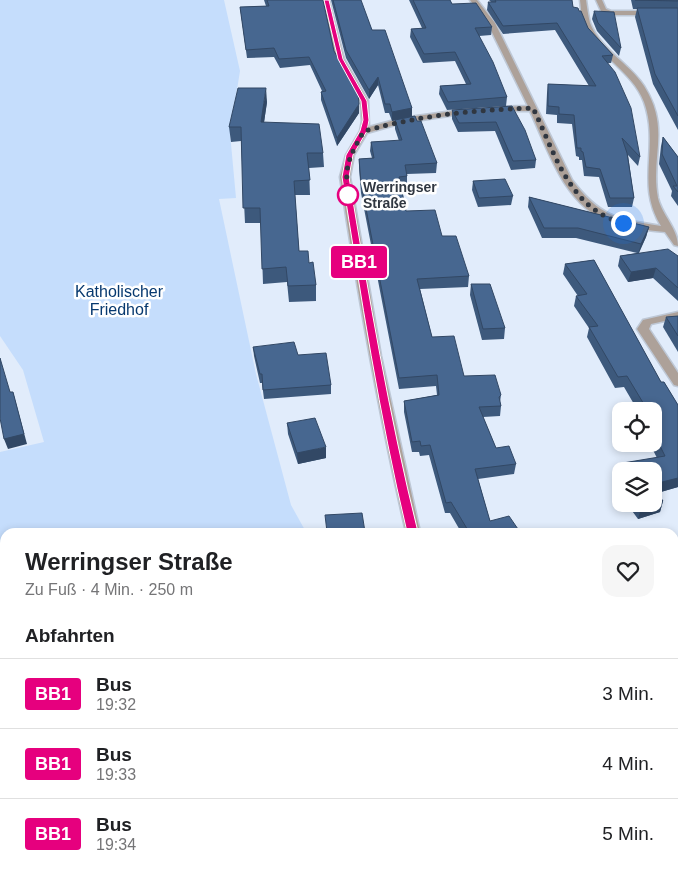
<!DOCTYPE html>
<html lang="de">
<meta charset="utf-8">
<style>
body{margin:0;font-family:Helvetica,sans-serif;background:#f6f6f6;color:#202124;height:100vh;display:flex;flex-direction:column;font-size:19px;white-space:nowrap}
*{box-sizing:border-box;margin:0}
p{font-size:16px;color:#757577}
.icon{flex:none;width:28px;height:28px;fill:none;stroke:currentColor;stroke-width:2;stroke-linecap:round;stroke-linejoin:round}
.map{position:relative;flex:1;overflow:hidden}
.sheet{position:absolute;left:0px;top:528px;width:679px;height:351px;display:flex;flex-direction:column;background:#fff;border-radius:15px 15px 0 0;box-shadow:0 2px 8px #0003}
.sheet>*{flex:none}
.badge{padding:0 10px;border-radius:4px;font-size:18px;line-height:32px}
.fabs{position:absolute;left:612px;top:402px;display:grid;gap:10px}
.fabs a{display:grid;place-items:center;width:50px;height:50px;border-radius:10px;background:#fff;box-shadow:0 2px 8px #0003;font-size:25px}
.you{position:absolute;width:25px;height:25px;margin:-12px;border:4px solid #fff;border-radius:50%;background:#1a73e8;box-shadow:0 0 0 8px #1a73e833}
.map>.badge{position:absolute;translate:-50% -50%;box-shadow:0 0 0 2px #fff}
h2{padding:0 25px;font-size:19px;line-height:45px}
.round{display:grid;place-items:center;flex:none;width:52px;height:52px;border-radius:15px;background:#f6f6f6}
.summary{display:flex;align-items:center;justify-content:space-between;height:85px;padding:0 25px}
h1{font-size:24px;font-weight:700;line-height:38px}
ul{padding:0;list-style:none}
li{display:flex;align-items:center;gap:15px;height:70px;padding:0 25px;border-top:1px solid #e0e0e0}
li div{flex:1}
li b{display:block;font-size:19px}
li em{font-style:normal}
li .badge{min-width:55px;font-weight:700;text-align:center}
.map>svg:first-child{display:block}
</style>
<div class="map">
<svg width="678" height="878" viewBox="0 0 678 878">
<rect width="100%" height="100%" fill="#e1ecfb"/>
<g fill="#c5ddfc">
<polygon points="0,0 224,0 240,71 230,133 236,198 219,199 256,374 291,505 306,532 5,532 5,586 0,575 0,452 44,442 23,370 0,336"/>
<polygon points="212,874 519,874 521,878 215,878"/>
</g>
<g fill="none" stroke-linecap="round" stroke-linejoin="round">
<g fill="#728db0" fill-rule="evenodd">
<polygon points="678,848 678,858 674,859 674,850"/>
<polygon points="630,874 652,874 649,878 629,878"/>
</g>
<g stroke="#bec8d6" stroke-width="3">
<g id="street">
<path d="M323,0H329L344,59L368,101L369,127L402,118L468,109L472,111L468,113L402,123L367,133L354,155L350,177L381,356L420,532H406C379,415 358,296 340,177L346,155L360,131L362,121L360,101L336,59Z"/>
<path d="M470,0H477L495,23L572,180C600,217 617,219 661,226C635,184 660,147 644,102C632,70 595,55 583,23C581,16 581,7 580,0H586C587,7 588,15 590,23C600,49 629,63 644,86C671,129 650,156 658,198C662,215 678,229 678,246L674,245L665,232C646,230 626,228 608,221C564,205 548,149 530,111H493V107H496L528,106L488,24Z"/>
<polygon points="596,0 602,0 606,9 611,11 678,11 678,15 610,15 601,11"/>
<polygon points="678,312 678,318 651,324 649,329 678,373 678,386 674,385 637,329 643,320"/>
<polygon points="0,615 5,617 5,637 0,636"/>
<polygon points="135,874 153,874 152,878 134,878"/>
<polygon points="552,874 570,874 572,878 554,878"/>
</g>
</g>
<use href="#street" fill="#ada199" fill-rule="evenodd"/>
</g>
<g fill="#3d597c">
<polygon points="264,0 323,0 334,51 359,113 337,146 321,100 321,92 322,91 310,65 280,68 274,57 247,58 240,7 266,6"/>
<polygon points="331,0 360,0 372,30 412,108 412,117 417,121 437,163 436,173 407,174 407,186 401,186 406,211 442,236 469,276 468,287 420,289 432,337 464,376 501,395 500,402 501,406 500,416 483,417 496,448 516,464 514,474 478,479 490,521 520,532 461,532 450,513 445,513 429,455 420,456 419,452 412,452 404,412 404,401 437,395 436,386 399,389 361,193 359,168 359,159 372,158 370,151 371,142 399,141 395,129 395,120 392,121 389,113 385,113 378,85 369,99 346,58"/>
<polygon points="409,0 450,0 452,4 492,27 491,35 479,36 507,97 506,106 447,110 439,94 440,86 466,84 455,61 423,63 410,37 411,29 422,28"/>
<polygon points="489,0 572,0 573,7 579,11 588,28 613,55 611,63 608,63 640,157 638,166 628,155 634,198 632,207 608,207 599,177 584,176 582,160 579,160 579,157 576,156 572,124 557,123 557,115 546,114 547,93 548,84 589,86 555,30 503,34 487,10 488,2 491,2"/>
<polygon points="631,0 678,0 678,130 653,84 635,17 637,9 633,9"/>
<polygon points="594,11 621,48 619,56 597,31 592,19"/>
<polygon points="267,102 264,122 323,153 324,167 309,168 310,195 295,195 299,251 309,263 316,285 316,301 289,302 287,282 263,284 261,223 245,223 241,141 231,142 229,127"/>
<polygon points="512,106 536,160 535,168 511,170 495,131 458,132 452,119 452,110"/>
<polygon points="663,137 678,157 678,206 671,196 672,191 659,164 661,146"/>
<polygon points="473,181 513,196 511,205 478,207 472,190"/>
<polygon points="529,197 649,227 646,237 639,253 678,256 678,301 653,278 628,282 618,266 620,256 637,253 576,238 542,238 528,207"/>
<polygon points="594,260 661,382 664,382 678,405 678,487 657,493 663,501 660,512 638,519 627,504 654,504 654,471 621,471 621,497 613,486 616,475 620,474 623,463 657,458 650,444 654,444 654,411 638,411 624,387 615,388 587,337 589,328 574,306 576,296 578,296 563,274 565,264"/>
<polygon points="471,284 505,328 504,339 482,340 470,295"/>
<polygon points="678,316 678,352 663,327 666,317"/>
<polygon points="253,347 331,385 331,394 264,399 262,383 260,383 254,356"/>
<polygon points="287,423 326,458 298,464 288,434"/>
<polygon points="674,606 678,611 678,688 674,683"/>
</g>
<g fill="#324865">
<polygon points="378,77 378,85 369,99 369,90"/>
<polygon points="266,88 267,102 262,136 261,122"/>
<polygon points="359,104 359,113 337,146 337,138"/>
<polygon points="412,108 412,117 392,121 392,112"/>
<polygon points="649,227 646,237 638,254 641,244"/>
<polygon points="656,268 653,278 628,282 631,272"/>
<polygon points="13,392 27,444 8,449 4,439"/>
<polygon points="326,447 326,458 298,464 297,453"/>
<polygon points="678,478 678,487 654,494 654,484"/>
<polygon points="663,501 660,512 638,519 641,508"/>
<polygon points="0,687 4,695 0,697"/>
<polygon points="678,773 678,783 674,785 674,775"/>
<polygon points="5,778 5,791 0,794 0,781"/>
<polygon points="1,820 5,826 5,857"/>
<polygon points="5,859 5,870 0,872 0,861"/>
</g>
<g fill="#476790" stroke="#324865">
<polygon points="267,0 323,0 334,51 358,93 359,104 337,138 321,92 326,91 309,57 279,59 274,48 246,50 240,7 269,6"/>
<polygon points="333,0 361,0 372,30 385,30 412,108 392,112 390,104 385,104 378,77 369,90 346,50"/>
<polygon points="413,0 450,0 452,4 476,3 492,27 475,28 493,62 507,97 448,102 440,86 471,84 455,52 424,54 411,29 426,28"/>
<polygon points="495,0 572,0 573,7 578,8 579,11 581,11 588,28 613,55 602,56 615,72 631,108 640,157 622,138 627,153 634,198 610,198 600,169 586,167 583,152 581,151 581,148 577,148 574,115 559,114 559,107 548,106 548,84 596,86 557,23 503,26 488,2 496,2"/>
<polygon points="635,0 678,0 678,1"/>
<polygon points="637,8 678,8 678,116 655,74"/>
<polygon points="594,11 614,12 621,48 598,23"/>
<polygon points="238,88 266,88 261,122 319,124 323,153 307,153 310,180 294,181 299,251 308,251 309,263 313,262 316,285 288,286 286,267 262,269 260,208 243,208 241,127 229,127"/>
<polygon points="512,106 525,130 536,160 513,161 496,122 459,123 452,110"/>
<polygon points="415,116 417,121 421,121 437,163 405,165 407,176 399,177 406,211 435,210 442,236 456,236 469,276 417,279 432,337 454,336 464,376 495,375 501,395 499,397 501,406 479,407 496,448 509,446 516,464 475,469 490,521 509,516 520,532 469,532 451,502 446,503 430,445 421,446 420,441 412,442 404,401 439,395 437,375 399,378 361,183 359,159 374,158 371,142 402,140 395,120"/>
<polygon points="663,137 678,157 678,192 673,186 677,186 662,154"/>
<polygon points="505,179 513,196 479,198 473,181"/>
<polygon points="529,197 649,227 641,244 578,228 544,228"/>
<polygon points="668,249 678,256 678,288 656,268 631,272 620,256"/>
<polygon points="594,260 661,382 664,382 678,405 678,478 654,484 654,471 629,471 623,463 665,456 654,434 654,411 648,411 627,376 618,377 589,327 598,326 576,296 587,294 565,264"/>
<polygon points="471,284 490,284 505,328 483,329"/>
<polygon points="678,316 678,336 666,317"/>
<polygon points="294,342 298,355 326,353 331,385 263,390 262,374 260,374 253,347"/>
<polygon points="0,358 10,392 13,392 24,434 4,439 0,418"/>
<polygon points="315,418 326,447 297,453 287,423"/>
<polygon points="621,474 621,482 616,475"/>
<polygon points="654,489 663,501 641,508 638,504 654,504"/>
<polygon points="362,513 365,532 327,532 325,515"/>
<polygon points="674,606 678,611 678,665 674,659"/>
<polygon points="678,696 678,773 674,775 674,698"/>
<polygon points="5,736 5,778 0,781 0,739"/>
<polygon points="0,820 1,820 5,857 5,859 0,861"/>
</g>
<path fill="#e6007e" stroke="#fff" d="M324,0H329L343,59L367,101L369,120L367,131L353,155L349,177C369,297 389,415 418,532L413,537L407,532C379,415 361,296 342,177L346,155L360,131L363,120L361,101L338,59Z"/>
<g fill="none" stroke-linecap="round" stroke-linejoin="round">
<path stroke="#303741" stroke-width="5" stroke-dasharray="0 9" d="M348,195C344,166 349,157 364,131C423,115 473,110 533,108C555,153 569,209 623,223"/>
</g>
<circle fill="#fff" stroke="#e6007e" stroke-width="2.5" cx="348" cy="195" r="10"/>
<g text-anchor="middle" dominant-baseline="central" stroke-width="5" stroke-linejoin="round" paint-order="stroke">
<g font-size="14" font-weight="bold" fill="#303741" stroke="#fff" text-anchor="start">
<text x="363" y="187">Werringser<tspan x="363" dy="16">Straße</tspan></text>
</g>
<g font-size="16" fill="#07396f" stroke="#fff">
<text x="119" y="291">Katholischer<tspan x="119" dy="18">Friedhof</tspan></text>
</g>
</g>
</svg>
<div class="fabs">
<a><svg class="icon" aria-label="locate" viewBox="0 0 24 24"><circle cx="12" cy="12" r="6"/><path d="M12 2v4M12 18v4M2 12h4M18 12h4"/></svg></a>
<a><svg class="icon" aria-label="layers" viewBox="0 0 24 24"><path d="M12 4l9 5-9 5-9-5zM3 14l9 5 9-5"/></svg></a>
</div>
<div class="you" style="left:623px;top:223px"></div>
<b class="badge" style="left:359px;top:262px;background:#e6007e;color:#fff">BB1</b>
<section class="sheet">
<div class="summary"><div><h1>Werringser Straße</h1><p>Zu Fuß · 4 Min. · 250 m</p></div><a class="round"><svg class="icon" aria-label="heart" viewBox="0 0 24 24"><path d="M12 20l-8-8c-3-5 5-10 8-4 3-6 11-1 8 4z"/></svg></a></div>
<h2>Abfahrten</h2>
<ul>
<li><span class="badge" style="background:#e6007e;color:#fff">BB1</span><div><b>Bus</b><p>19:32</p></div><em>3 Min.</em></li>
<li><span class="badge" style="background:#e6007e;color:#fff">BB1</span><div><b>Bus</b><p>19:33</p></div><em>4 Min.</em></li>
<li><span class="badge" style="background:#e6007e;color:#fff">BB1</span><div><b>Bus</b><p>19:34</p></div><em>5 Min.</em></li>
</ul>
</section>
</div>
